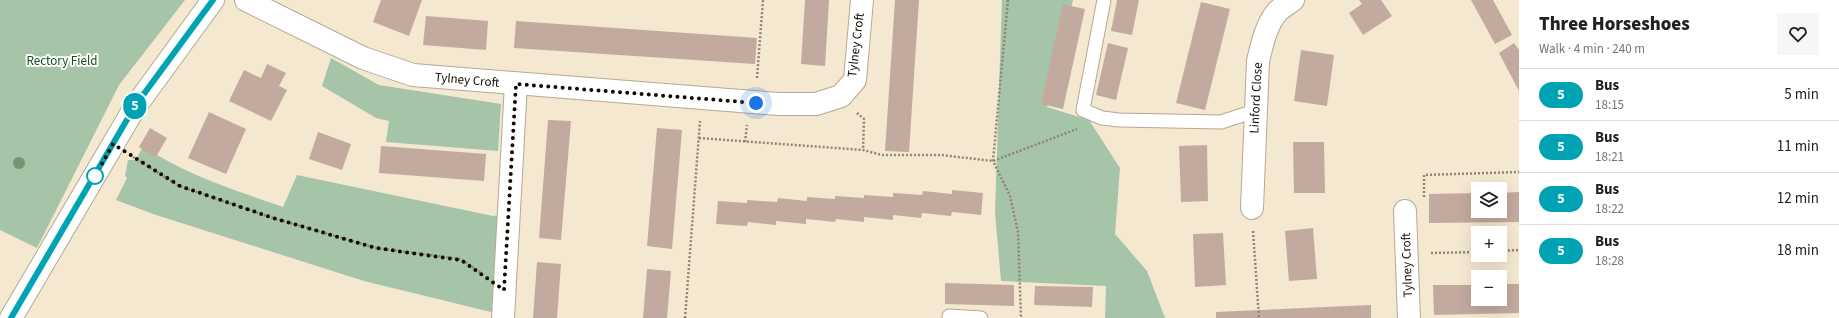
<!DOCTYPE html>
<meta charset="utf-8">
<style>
body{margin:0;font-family:"Source Sans 3",sans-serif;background:#f6f6f6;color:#202124;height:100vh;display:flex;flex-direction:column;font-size:15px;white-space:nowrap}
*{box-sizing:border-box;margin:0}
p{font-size:13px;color:#757577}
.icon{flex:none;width:22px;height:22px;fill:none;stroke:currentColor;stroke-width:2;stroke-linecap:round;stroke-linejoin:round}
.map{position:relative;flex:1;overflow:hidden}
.drawer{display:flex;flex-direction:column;background:#fff;width:320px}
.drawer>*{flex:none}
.badge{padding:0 8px;border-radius:13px;font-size:14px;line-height:26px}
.buttons{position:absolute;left:1471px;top:182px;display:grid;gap:8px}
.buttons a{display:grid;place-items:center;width:36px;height:36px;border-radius:0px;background:#fff;box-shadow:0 4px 16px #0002;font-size:20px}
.you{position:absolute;width:20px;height:20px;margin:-10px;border:3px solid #fff;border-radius:50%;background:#1a73e8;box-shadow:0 0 0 6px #1a73e833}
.map>.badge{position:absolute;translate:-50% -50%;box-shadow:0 0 0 2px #fff}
.round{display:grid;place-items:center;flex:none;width:42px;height:42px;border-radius:0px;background:#f6f6f6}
.summary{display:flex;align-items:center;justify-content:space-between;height:68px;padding:0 20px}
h1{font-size:19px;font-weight:800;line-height:30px}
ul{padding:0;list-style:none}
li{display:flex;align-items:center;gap:12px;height:52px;padding:0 20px;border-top:1px solid #e0e0e0}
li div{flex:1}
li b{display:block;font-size:15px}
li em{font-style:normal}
li .badge{min-width:44px;font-weight:700;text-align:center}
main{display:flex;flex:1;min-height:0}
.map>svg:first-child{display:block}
</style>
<main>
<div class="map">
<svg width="1519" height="318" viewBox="0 0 1519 318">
<rect width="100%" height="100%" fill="#f4e8d0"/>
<g fill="#a6c4a8">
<polygon points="0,0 185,0 119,85 37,248 0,230"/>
<polygon points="1002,0 1073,0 1047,107 1089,120 1120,168 1115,234 1147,271 1165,318 1105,318 1106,286 1001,281 995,212"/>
<polygon points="331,58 379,85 501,104 498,151 386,142 389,121 376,118 322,86"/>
<path d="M143,146C185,175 235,190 283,207L297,175L493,216L501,215L495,313L364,281L153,214L116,200L127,178L125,176L128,160H136Z"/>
</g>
<g fill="#c3aa9e">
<polygon points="381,0 422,0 409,36 373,22"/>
<polygon points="805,0 829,0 825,66 801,64"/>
<polygon points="895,0 919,0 909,152 885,151"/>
<polygon points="1117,0 1139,0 1132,35 1111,31"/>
<polygon points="1359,0 1381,0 1392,16 1363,35 1349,13 1362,4"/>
<polygon points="1471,0 1493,0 1512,35 1495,44"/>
<polygon points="1201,2 1230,9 1205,110 1176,103"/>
<polygon points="1063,4 1085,9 1063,109 1041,104"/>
<polygon points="426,16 488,21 486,50 423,45"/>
<polygon points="516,21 757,38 755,64 514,48"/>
<polygon points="1108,43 1128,48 1116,100 1096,95"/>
<polygon points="1514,43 1519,50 1519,91 1499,53"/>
<polygon points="1301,50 1334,55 1327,106 1294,101"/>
<polygon points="267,64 286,73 279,86 287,90 271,121 229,101 244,70 261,78"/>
<polygon points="209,112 246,129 226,174 188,158"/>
<polygon points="548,120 571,121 561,240 539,238"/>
<polygon points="150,128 167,138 156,157 139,147"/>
<polygon points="657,128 682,130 672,249 647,246"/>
<polygon points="318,132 351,144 342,170 309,159"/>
<polygon points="1293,142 1324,142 1325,193 1294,193"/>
<polygon points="1207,145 1208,201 1181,202 1179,146"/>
<polygon points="381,146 486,154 484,181 379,173"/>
<polygon points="952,190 983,193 981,215 952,212 951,216 922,213 921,218 893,215 893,220 864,217 864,222 836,219 835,222 806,219 806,224 776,221 776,225 748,222 747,226 716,224 718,201 747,203 747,200 777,202 778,198 807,201 807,197 835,199 835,196 864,198 864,195 893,197 893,193 922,195 923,191 952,194"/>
<polygon points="1519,192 1519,222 1429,223 1429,194 1478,193 1478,211 1500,211 1500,193"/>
<polygon points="1313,228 1317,279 1289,281 1285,231"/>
<polygon points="1223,233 1226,285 1195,287 1193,234"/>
<polygon points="537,262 561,264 557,318 533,318"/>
<polygon points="647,269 671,271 667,318 643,318"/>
<polygon points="945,283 1014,285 1014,306 945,304"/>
<polygon points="1500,284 1519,284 1519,313 1434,315 1433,285 1478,285 1478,299 1500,299"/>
<polygon points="1035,286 1093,287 1092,307 1034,305"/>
<polygon points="1371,305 1371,318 1216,318 1216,312"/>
</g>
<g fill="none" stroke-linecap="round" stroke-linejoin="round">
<g stroke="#b4a992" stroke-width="15">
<g id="lane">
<polyline points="1104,0 1083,110 1102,118 1119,120 1221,122 1255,111"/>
<polyline points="949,316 981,318"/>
</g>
</g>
<g stroke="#b4a992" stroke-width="24">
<g id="street">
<polyline points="246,0 363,58 413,75 778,104 816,104 841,96 855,80 862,0"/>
<path d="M1252,208L1258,61C1262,45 1266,24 1278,11C1282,7 1288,4 1293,0"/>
<polyline points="1405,211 1409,318"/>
<polyline points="11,318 135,107 213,0"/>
<polyline points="503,318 516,84"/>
</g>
</g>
<g stroke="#8e8575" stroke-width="2.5" stroke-dasharray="2 2" stroke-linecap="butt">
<polyline points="1008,0 993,161 1010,196 1018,232 1021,318"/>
<polyline points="757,78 763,0"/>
<polyline points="857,113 864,119 863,150"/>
<polyline points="699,138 863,150 882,155 941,155 993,161 1077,129"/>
<polyline points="745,142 747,125"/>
<polyline points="133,157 179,186 273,218 376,248 461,259 481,273"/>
<polyline points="1424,197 1424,175 1519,172"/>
<polyline points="1253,231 1259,318"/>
<polyline points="1500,251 1519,250"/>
<polyline points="1431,253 1478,252"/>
<polyline points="685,318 700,121"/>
</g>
<use href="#lane" stroke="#fff" stroke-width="13"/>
<use href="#street" stroke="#fff" stroke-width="22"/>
</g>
<circle fill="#799370" cx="19" cy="163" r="6"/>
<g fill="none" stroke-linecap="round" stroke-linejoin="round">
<g stroke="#fff" stroke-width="9">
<polyline id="line" points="11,318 135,106 213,0"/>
</g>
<use href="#line" stroke="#00a3b4" stroke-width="6"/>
<polyline stroke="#100c05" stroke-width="4" stroke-dasharray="0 7.2" points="95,176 113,144 180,186 273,218 376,248 461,260 504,290 516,84 756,103"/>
</g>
<circle fill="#fff" stroke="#00a3b4" stroke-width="2" cx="95" cy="176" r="8"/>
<g text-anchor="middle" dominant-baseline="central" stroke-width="4" stroke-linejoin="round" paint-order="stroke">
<g font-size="13" fill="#100c05" stroke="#fff">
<text transform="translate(856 45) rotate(-83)">Tylney Croft</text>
<text transform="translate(467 80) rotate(5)">Tylney Croft</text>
<text transform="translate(1256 98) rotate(-87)">Linford Close</text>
<text transform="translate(1407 265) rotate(-92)">Tylney Croft</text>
</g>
<g font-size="13" fill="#144e21" stroke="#fff">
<text x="62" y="61">Rectory Field</text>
</g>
</g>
</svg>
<div class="buttons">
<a><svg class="icon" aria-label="layers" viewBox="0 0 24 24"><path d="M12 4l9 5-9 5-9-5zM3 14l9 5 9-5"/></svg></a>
<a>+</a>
<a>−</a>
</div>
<div class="you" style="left:756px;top:103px"></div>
<b class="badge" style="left:135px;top:106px;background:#00a3b4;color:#fff">5</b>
</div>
<section class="drawer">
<div class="summary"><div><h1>Three Horseshoes</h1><p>Walk · 4 min · 240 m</p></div><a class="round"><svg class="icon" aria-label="heart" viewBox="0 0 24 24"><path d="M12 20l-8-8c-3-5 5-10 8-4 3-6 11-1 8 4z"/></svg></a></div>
<ul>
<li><span class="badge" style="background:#00a3b4;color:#fff">5</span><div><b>Bus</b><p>18:15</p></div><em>5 min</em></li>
<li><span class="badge" style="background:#00a3b4;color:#fff">5</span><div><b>Bus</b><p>18:21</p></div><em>11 min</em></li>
<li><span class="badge" style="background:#00a3b4;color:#fff">5</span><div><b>Bus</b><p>18:22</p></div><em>12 min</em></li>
<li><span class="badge" style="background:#00a3b4;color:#fff">5</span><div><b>Bus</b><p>18:28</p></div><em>18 min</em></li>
</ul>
</section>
</main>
